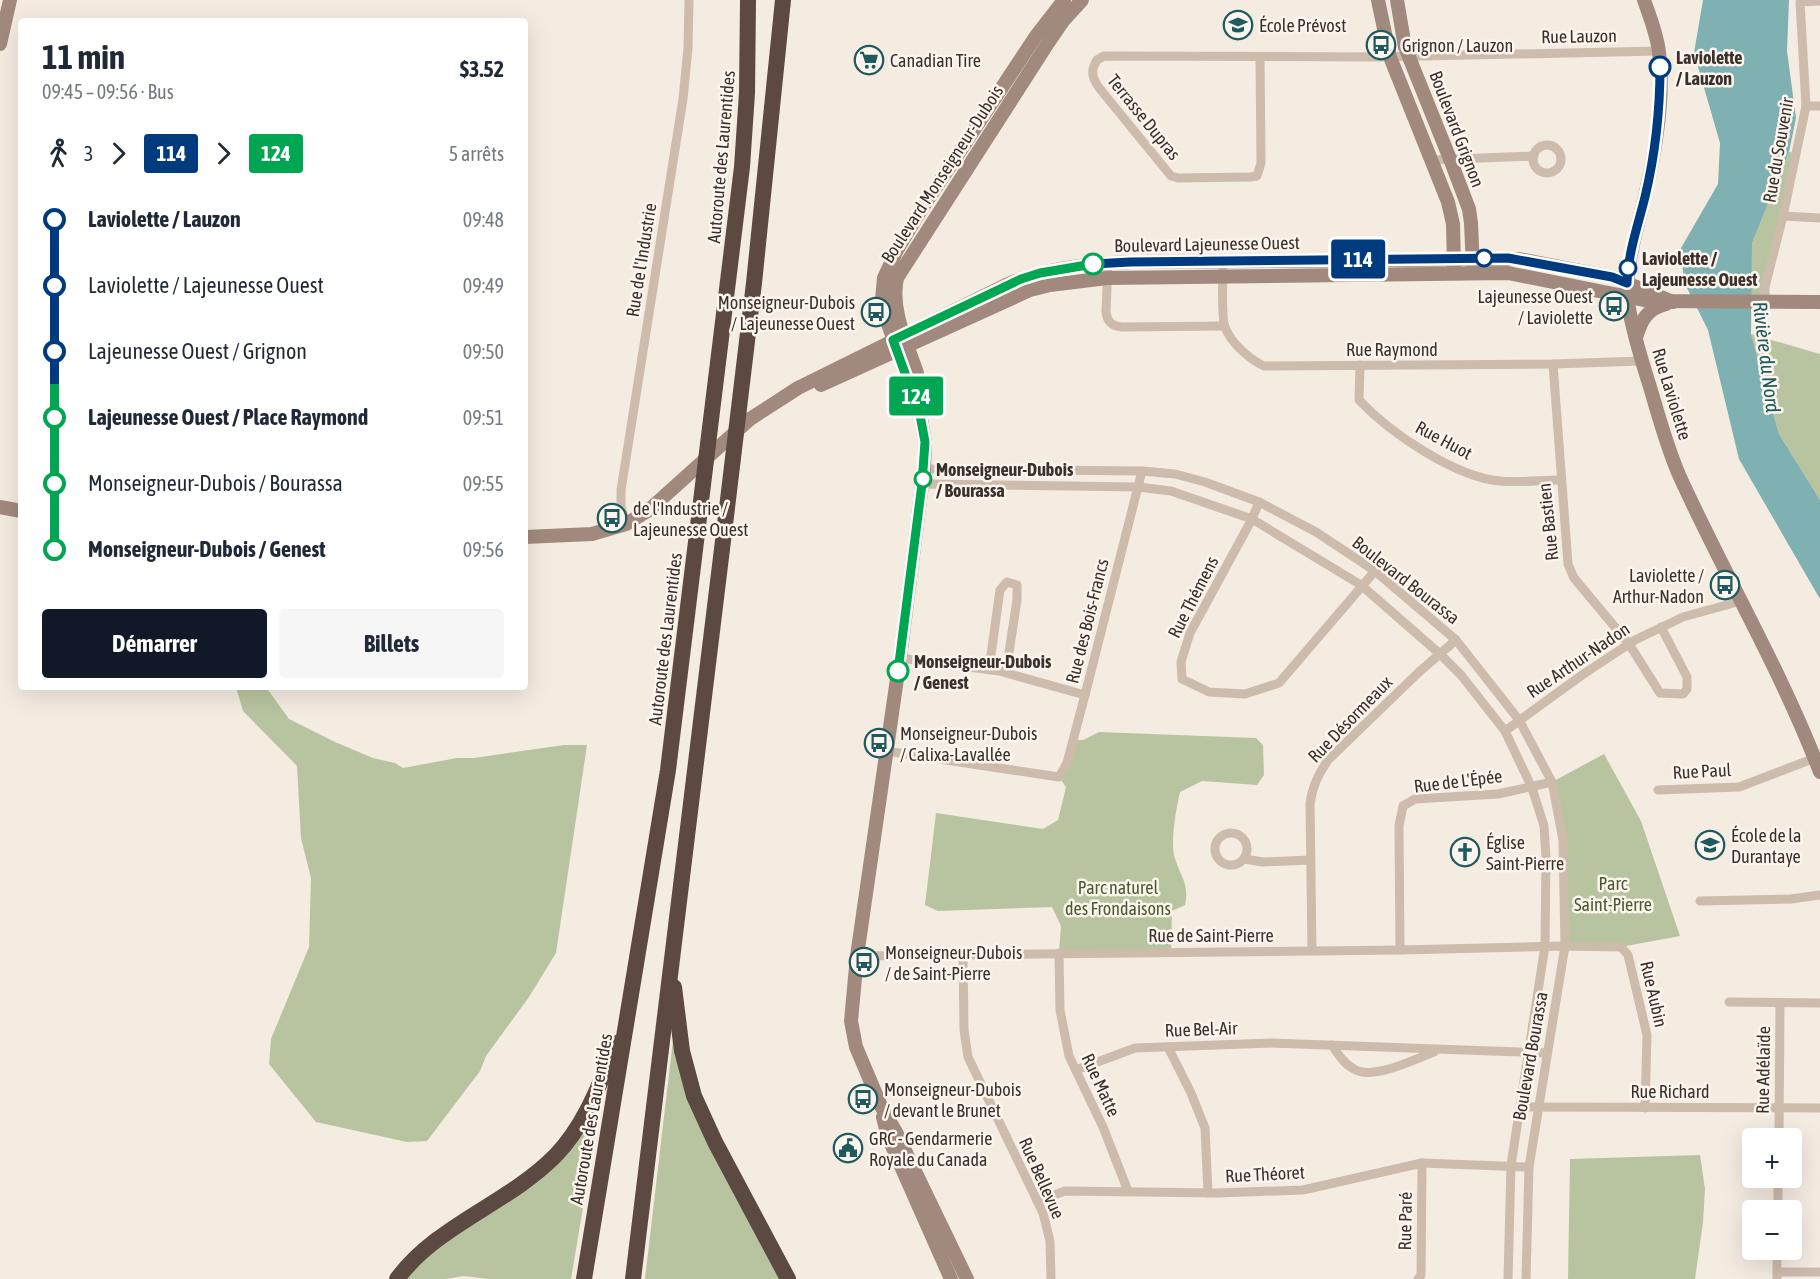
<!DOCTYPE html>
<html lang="fr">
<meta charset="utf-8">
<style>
body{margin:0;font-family:"Asap Condensed",sans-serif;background:#f6f6f7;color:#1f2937;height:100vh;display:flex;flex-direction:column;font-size:22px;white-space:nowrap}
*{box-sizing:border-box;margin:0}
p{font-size:20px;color:#747a83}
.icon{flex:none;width:33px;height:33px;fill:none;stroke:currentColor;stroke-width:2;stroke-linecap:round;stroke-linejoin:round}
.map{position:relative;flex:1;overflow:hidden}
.side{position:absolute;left:18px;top:18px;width:510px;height:672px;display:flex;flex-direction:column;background:#fff;border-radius:6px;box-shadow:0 6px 24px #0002}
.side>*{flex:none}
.badge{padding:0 12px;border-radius:4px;font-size:21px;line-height:39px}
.controls{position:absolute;left:1742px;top:1128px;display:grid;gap:12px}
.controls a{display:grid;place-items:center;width:60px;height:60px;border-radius:6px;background:#fff;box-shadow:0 6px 24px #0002;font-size:30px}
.map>.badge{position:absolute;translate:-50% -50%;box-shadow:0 0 0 3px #fff}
.legs{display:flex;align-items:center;gap:9px;height:66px;padding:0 24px;font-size:20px}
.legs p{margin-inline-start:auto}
.summary{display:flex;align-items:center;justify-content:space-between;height:102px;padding:0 24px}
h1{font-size:33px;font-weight:700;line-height:45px}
.cta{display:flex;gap:12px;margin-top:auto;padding:12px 24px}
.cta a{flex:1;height:69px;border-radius:6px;background:#111827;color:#fff;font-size:24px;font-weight:700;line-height:69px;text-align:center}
.cta a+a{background:#f6f6f7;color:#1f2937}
ul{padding:0 24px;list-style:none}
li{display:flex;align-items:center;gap:21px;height:66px;font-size:22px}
li i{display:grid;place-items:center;width:9px;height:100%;margin:0 8px;background:currentColor}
li i::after{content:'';width:15px;height:15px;margin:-8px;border:4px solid;border-radius:50%;background:#fff}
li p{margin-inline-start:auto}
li:first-child i{background:linear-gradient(#0000 50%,currentColor 0)}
li:last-child i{background:linear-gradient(currentColor 50%,#0000 0)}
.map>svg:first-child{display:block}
</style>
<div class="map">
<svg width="1820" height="1279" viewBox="0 0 1820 1279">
<rect width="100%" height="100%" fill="#f4ebe1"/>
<g fill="#b8c4a0">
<polygon points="1789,152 1796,153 1765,302 1750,301 1752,243"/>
<polygon points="1751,334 1820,354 1820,500 1779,434"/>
<polygon points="236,687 266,687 289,719 335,742 373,758 395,763 403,768 457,758 474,758 564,745 587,745 556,953 529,997 486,1056 480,1071 427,1141 407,1142 316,1122 269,1064 271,1039 309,947 311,878 301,838 297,766 243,711"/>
<path d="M1099,732L1256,738L1263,745L1264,775L1257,785L1202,781L1180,792C1176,810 1171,837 1174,855C1179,875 1190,883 1185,905L1172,911L1171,952L1059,953L1061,926L1052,907L938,911L925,905L936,813L1043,829L1058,820L1066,787L1059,777L1073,740H1083Z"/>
<polygon points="1604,754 1641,821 1680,936 1621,947 1565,946 1563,840 1552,782"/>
<polygon points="674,1031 783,1279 645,1279"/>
<polygon points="602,1094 571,1279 489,1279 464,1276 446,1279 403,1279 424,1257 531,1184"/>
<polygon points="1700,1155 1705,1189 1703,1222 1695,1279 1568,1279 1570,1159"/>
</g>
<polygon fill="#7fb0b2" points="1703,0 1789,0 1787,51 1796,118 1789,152 1752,243 1751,334 1779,434 1820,500 1820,599 1739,459 1708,330 1684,282 1681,248 1718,184 1720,143 1694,53"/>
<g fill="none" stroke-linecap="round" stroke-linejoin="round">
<g stroke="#cdbbac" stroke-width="9">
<path d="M1260,57L1261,163L1257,176L1250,177L1178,178L1171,176L1100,89C1092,78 1090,71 1097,60L1104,56L1379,57L1659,51"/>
<polyline points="1806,106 1820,106"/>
<circle cx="1547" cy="159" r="14"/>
<polyline points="1432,160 1534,156"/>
<polyline points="1783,216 1820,218"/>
<path d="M1223,261C1223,273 1221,319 1225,327C1231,343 1249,359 1264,366L1553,364L1642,361"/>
<path d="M1108,263L1106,312C1107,322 1112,326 1122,327L1224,326"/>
<polyline points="1765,302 1765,287 1783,216 1806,106 1800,2 1820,1"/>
<polyline points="1553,364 1568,564 1574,578 1629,644 1660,693 1683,694 1687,689 1687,677 1661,627"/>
<path d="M1360,365L1359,400C1390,433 1455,477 1500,481C1520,483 1541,480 1560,480"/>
<polyline points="924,469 1142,471 1175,474 1205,482 1259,502 1316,532 1375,571 1456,640 1519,720 1552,782 1563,840 1565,946 1529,1167 1526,1279"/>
<polyline points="922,484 1138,487 1171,491 1252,519 1361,585 1440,654 1461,675 1505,731 1532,788 1544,826 1546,858 1545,946 1511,1165 1508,1279"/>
<polyline points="1259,502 1252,519 1190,633 1181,662 1182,679 1209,692 1245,694 1279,683 1375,571"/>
<polyline points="626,524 621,507 621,490 683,99 688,48 689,0"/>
<polyline points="900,658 999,671 1085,695"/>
<polyline points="989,669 1000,590 1007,582 1017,585 1017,600 1006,672"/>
<polyline points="1505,731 1582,675 1635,640 1683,617 1741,601"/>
<polyline points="886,751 1059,777 1067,763 1085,695 1142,471"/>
<polyline points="1658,790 1739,787 1815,758"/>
<circle cx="1231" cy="849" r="16"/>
<polyline points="1244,859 1263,862 1310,860"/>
<polyline points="1700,901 1791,899 1820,895"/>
<path d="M1312,950L1310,804C1312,787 1318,775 1328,760L1419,672L1456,640"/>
<polyline points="1400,950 1399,826 1403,806 1415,799 1498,794 1552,782"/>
<polyline points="1059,953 1060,1010 1069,1056 1103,1127 1128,1191"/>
<polyline points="963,955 964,1030 968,1057 1043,1213 1050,1241 1051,1279"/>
<polyline points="857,956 1400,950 1565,946 1621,947 1628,955 1647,1035 1645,1108"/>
<polyline points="1729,1002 1820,1003"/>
<path d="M1332,1045C1338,1054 1344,1064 1354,1069C1372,1081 1415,1059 1434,1052"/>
<polyline points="1168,1047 1191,1093 1205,1128 1208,1193"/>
<polyline points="1076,1070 1135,1048 1271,1043 1547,1053"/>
<polyline points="1520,1107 1820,1108"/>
<polyline points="1779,1138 1780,1003"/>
<polyline points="1037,1201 1065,1191 1217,1193 1303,1190 1422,1163 1529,1167"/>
<polyline points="1778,1210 1778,1178"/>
<polyline points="1777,1272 1820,1272"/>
<polyline points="1418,1279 1421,1275 1422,1163"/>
<polyline points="1777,1279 1777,1250"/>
</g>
<g stroke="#a18a7d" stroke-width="14">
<polyline points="1378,0 1390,57 1448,202 1453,224 1454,266"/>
<polyline points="1397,0 1405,47 1450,159 1469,209 1471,223 1473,267"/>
<path d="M1644,0C1650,17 1657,34 1659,52C1665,97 1655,153 1645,196C1636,234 1623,269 1629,308C1633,334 1642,361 1650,387C1659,417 1667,448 1680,477C1725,576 1781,670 1820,772"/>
<polyline points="0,44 10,0"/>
<path d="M1636,338C1641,320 1647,309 1666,304"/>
<polyline points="821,385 1030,290 1050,285 1107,278 1508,273 1649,301 1820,302"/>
<path d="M914,385L917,373C907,343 890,310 897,278L1048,43L1063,21L1082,0"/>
<polyline points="0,507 21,511"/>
<path d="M525,537L592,534L626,524L649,510L750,419L798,388L1006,285C1044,268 1089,264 1130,262L1519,259L1612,277L1673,302"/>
<polyline points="883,1117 888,1137 951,1279"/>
<polyline points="967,1279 897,1134 881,1106 856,1047 851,1021 857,956 900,658 924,469 925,442 921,419 914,385 906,376 885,315 882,300 884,278 897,250 921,210 1036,36 1064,0"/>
</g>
<g stroke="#5c4a42" stroke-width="16">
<polyline points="674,987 682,1051 694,1096 715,1142 788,1279"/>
<path d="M397,1279C438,1224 508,1204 556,1155C586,1124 600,1082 617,1043"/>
<polyline points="584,1279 668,770 742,167 747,93 748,0"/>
<polyline points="633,1279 727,508 754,283 783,0"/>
</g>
</g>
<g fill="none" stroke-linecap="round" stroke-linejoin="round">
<g stroke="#fff" stroke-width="14">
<path id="line-1" d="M1093,264L1130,262L1508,258L1612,277L1627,283C1628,253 1638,225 1645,197C1655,155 1660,110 1660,67"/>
</g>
<g stroke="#fff" stroke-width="14">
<polyline id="line-2" points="898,671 922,484 925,442 915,388 906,376 893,340 1021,279 1040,273 1093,264"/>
</g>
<use href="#line-1" stroke="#003b80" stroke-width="9"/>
<use href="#line-2" stroke="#00a651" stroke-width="9"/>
</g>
<defs>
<g id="school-ring" transform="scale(1.5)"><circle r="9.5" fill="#fbf5ee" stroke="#1f5a5e" stroke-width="1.5"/><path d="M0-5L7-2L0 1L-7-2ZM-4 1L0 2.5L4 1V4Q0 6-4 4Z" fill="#1f5a5e"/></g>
<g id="bus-ring" transform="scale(1.5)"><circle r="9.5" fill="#fbf5ee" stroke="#1f5a5e" stroke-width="1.5"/><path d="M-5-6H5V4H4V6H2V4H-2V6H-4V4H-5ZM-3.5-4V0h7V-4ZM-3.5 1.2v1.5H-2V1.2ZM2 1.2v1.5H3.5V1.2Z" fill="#1f5a5e"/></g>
<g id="supermarket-ring" transform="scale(1.5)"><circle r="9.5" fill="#fbf5ee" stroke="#1f5a5e" stroke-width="1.5"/><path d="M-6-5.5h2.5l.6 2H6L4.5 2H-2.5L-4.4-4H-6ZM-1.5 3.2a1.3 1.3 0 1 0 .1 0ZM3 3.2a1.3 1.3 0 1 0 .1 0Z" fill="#1f5a5e"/></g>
<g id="church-ring" transform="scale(1.5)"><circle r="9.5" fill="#fbf5ee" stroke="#1f5a5e" stroke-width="1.5"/><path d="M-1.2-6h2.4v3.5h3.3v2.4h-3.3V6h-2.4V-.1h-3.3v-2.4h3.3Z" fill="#1f5a5e"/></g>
<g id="civic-ring" transform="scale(1.5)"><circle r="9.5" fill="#fbf5ee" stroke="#1f5a5e" stroke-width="1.5"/><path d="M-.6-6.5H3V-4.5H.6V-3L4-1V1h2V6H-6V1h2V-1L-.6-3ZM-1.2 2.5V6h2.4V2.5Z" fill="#1f5a5e"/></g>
</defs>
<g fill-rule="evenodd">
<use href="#school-ring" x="1238" y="25"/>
<use href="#bus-ring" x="1381" y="45"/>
<use href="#supermarket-ring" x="869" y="60"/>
<use href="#bus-ring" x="1614" y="306"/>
<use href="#bus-ring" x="876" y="312"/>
<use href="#bus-ring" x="612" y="518"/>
<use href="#bus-ring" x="1725" y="585"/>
<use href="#bus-ring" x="879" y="743"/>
<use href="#school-ring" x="1710" y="845"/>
<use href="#church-ring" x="1465" y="852"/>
<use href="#bus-ring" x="864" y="962"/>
<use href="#bus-ring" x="863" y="1099"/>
<use href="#civic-ring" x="848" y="1148"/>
</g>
<g fill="#fff" stroke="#003b80" stroke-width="3">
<circle cx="1660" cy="67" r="10"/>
<circle cx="1484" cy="258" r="8"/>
<circle cx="1628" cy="268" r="8"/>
</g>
<g fill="#fff" stroke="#00a651" stroke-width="3">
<circle cx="1093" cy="264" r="10"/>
<circle cx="923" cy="479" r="8"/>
<circle cx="898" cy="671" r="10"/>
</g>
<g text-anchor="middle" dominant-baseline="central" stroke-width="5" stroke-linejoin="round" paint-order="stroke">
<g font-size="18" fill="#3b302b" stroke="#fbf5ee" text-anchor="start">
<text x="1259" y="25">École Prévost</text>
<text x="1402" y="45">Grignon / Lauzon</text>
<text x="890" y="60">Canadian Tire</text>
<text x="1593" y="296" text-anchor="end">Lajeunesse Ouest<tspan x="1593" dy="21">/ Laviolette</tspan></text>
<text x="855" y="302" text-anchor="end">Monseigneur-Dubois<tspan x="855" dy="21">/ Lajeunesse Ouest</tspan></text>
<text x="633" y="508">de l'Industrie /<tspan x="633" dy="21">Lajeunesse Ouest</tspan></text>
<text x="1704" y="575" text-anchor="end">Laviolette /<tspan x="1704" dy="21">Arthur-Nadon</tspan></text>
<text x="900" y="733">Monseigneur-Dubois<tspan x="900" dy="21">/ Calixa-Lavallée</tspan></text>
<text x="1731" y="835">École de la<tspan x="1731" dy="21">Durantaye</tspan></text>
<text x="1486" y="842">Église<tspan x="1486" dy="21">Saint-Pierre</tspan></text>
<text x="885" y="952">Monseigneur-Dubois<tspan x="885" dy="21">/ de Saint-Pierre</tspan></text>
<text x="884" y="1089">Monseigneur-Dubois<tspan x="884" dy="21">/ devant le Brunet</tspan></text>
<text x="869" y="1138">GRC - Gendarmerie<tspan x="869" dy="21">Royale du Canada</tspan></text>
</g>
<g font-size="18" fill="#3b302b" stroke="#fbf5ee">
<text transform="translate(1579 36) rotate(-1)">Rue Lauzon</text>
<text transform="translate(1144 117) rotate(51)">Terrasse Dupras</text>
<text transform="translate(1457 129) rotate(69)">Boulevard Grignon</text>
<text transform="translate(1778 150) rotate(-80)">Rue du Souvenir</text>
<text transform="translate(721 157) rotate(-85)">Autoroute des Laurentides</text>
<text transform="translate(942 174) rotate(-57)">Boulevard Monseigneur-Dubois</text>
<text transform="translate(1207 244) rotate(-1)">Boulevard Lajeunesse Ouest</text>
<text transform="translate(641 260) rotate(-81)">Rue de l'Industrie</text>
<text x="1392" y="349">Rue Raymond</text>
<text transform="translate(1672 394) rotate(73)">Rue Laviolette</text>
<text transform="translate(1444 440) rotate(28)">Rue Huot</text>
<text transform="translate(1548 522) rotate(-96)">Rue Bastien</text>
<text transform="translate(1406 580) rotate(38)">Boulevard Bourassa</text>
<text transform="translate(1193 597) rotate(-63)">Rue Thémens</text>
<text transform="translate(1087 621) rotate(-76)">Rue des Bois-Francs</text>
<text transform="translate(665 639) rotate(-83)">Autoroute des Laurentides</text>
<text transform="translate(1578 660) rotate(-34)">Rue Arthur-Nadon</text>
<text transform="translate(1350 719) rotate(-46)">Rue Désormeaux</text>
<text transform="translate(1702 771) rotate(-3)">Rue Paul</text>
<text transform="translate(1458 781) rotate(-7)">Rue de L'Épée</text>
<text x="1211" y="935">Rue de Saint-Pierre</text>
<text transform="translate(1654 994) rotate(77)">Rue Aubin</text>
<text transform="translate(1201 1029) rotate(-2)">Rue Bel-Air</text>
<text transform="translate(1530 1056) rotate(-80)">Boulevard Bourassa</text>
<text transform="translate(1763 1070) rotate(-89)">Rue Adélaïde</text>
<text transform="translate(1101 1085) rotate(65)">Rue Matte</text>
<text x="1670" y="1091">Rue Richard</text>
<text transform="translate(591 1119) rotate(-80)">Autoroute des Laurentides</text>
<text transform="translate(1265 1174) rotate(-3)">Rue Théoret</text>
<text transform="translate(1042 1178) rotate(66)">Rue Bellevue</text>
<text transform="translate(1405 1221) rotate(-89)">Rue Paré</text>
</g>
<g font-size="18" font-weight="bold" fill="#3b302b" stroke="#fbf5ee" text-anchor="start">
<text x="1676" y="57">Laviolette<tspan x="1676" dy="21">/ Lauzon</tspan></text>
<text x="1642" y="258">Laviolette /<tspan x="1642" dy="21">Lajeunesse Ouest</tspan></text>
<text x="936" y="469">Monseigneur-Dubois<tspan x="936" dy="21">/ Bourassa</tspan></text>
<text x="914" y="661">Monseigneur-Dubois<tspan x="914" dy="21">/ Genest</tspan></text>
</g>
<g font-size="18" fill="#4a5a2e" stroke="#fbf5ee">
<text x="1613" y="883">Parc<tspan x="1613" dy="21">Saint-Pierre</tspan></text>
<text x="1118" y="887">Parc naturel<tspan x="1118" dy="21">des Frondaisons</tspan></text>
</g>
<g font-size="20" font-style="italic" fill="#1f5a5e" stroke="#fbf5ee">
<text transform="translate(1767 357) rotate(83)">Rivière du Nord</text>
</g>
</g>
</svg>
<div class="controls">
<a>+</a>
<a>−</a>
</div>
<b class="badge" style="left:1358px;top:259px;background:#003b80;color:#fff">114</b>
<b class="badge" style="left:916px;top:396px;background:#00a651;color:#fff">124</b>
<section class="side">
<div class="summary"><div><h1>11 min</h1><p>09:45 – 09:56 · Bus</p></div><b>$3.52</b></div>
<div class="legs"><svg class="icon" aria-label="walk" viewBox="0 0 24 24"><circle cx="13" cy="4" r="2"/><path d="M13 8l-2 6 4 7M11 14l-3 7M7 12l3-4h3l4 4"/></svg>3<svg class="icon" aria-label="forward" viewBox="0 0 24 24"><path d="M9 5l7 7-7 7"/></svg><b class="badge" style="background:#003b80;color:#fff">114</b><svg class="icon" aria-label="forward" viewBox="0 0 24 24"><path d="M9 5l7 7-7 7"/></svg><b class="badge" style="background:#00a651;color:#fff">124</b><p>5 arrêts</p></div>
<ul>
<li><i style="color:#003b80"></i><b>Laviolette / Lauzon</b><p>09:48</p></li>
<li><i style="color:#003b80"></i><span>Laviolette / Lajeunesse Ouest</span><p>09:49</p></li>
<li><i style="color:#003b80"></i><span>Lajeunesse Ouest / Grignon</span><p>09:50</p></li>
<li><i style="color:#00a651"></i><b>Lajeunesse Ouest / Place Raymond</b><p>09:51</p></li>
<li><i style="color:#00a651"></i><span>Monseigneur-Dubois / Bourassa</span><p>09:55</p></li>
<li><i style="color:#00a651"></i><b>Monseigneur-Dubois / Genest</b><p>09:56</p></li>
</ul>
<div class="cta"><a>Démarrer</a><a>Billets</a></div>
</section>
</div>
